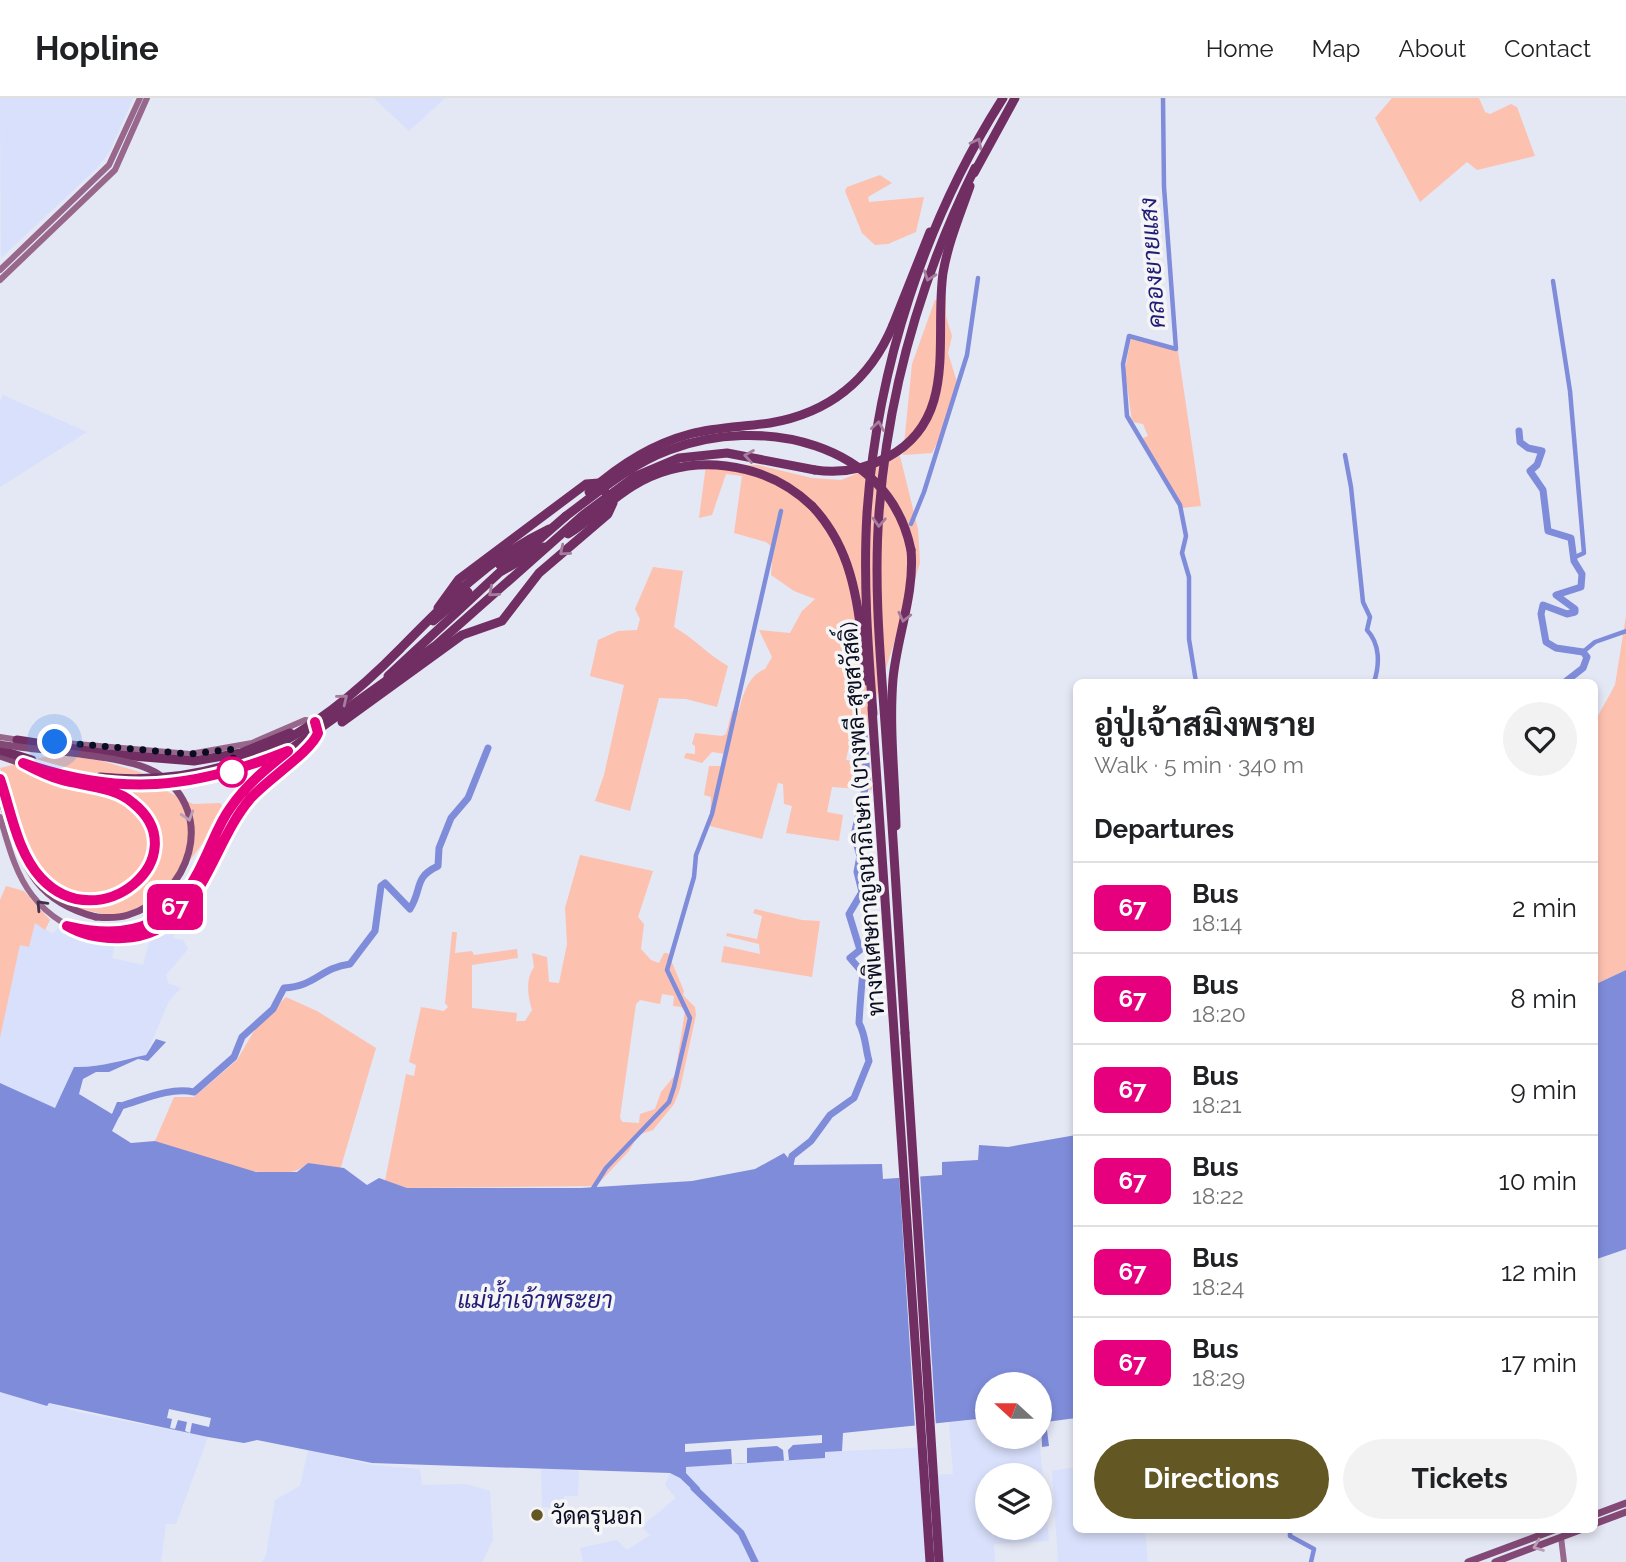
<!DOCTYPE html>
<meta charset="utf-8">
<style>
body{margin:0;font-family:Raleway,Sarabun,sans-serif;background:#f2f2f2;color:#202124;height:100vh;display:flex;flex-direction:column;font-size:26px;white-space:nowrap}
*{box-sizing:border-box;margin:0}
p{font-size:23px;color:#757577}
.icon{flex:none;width:38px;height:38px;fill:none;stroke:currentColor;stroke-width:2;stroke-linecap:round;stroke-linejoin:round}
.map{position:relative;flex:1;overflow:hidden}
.panel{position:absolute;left:1073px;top:581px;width:525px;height:854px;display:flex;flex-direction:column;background:#fff;border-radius:10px;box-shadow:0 4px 10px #0003}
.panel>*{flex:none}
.badge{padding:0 14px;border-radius:10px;font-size:24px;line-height:46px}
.needle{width:46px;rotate:291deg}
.fabs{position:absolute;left:975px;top:1274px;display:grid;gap:14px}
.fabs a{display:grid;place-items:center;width:77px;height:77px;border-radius:50%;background:#fff;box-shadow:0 4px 10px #0003;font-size:35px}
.you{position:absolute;width:35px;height:35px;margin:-18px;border:5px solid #fff;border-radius:50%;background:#1a73e8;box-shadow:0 0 0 10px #1a73e833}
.map>.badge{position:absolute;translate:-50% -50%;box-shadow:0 0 0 4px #fff}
h2{padding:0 21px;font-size:26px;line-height:63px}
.round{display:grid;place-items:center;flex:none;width:74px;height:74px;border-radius:37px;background:#f2f2f2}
.head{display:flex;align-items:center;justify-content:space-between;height:119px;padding:0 21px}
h1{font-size:33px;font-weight:700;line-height:52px}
.button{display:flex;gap:14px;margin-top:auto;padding:14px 21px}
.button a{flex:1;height:80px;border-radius:42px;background:#635723;color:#fff;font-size:28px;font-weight:700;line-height:80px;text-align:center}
.button a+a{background:#f2f2f2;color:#202124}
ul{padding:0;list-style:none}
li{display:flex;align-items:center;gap:21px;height:91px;padding:0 21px;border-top:2px solid #e0e0e0}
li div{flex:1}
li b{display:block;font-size:26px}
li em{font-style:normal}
li .badge{min-width:77px;font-weight:700;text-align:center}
header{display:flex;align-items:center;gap:42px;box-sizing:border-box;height:98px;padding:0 35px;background:#fff;border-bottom:2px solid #e0e0e0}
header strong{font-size:33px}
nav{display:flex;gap:38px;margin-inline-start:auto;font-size:24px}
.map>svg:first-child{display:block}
</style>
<header>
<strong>Hopline</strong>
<nav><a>Home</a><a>Map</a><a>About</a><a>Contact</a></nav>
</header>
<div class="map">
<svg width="1626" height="1464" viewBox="0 0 1626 1464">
<rect width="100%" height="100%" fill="#e4e7f4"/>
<g fill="#d9e0fb" fill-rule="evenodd">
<polygon points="0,0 133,0 110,53 97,70 1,160"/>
<polygon points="374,0 445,0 409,33"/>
<polygon points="3,297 87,334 0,389 0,304"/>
<polygon points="179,822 173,840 183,842 188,851 166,877 168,885 181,890 169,903 146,957 116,963 100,970 74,969 55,1010 0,985 0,940 20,847 35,825 53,836 58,830 93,844 115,844 112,860 143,867 151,838"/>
<polygon points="0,1294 46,1308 48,1305 78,1314 208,1339 176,1426 166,1426 161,1464 0,1464"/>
<path d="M987,1320V1339H1039L1049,1443L994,1446L995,1464H583L580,1450L617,1442L627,1452L650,1437L641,1429L676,1400L665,1387L670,1375L680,1380L699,1398L700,1390L686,1374L685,1369L824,1360L825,1354L928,1349L931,1377L953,1376L949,1324ZM987,1377H1040V1430H987Z"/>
<polygon points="308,1352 373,1367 420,1371 422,1387 466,1386 490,1393 493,1442 482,1464 262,1464 266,1457 275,1402 300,1388"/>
<polygon points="1076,1369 1076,1432 1145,1432 1148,1464 1058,1464 1052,1373"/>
<polygon points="541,1370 579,1373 578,1398 564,1398 564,1410 542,1409"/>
</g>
<g fill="#fdc1b0" fill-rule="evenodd">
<polygon points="1392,0 1479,0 1485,14 1490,16 1511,6 1517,9 1535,58 1477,72 1467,64 1420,104 1375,20"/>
<polygon points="880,77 892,85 868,99 869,104 924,99 916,134 888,146 875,147 862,135 845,93 847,89"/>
<polygon points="946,200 946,218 952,238 948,255 957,284 945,329 932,355 903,357 912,266 935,202"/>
<polygon points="1131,240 1178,253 1201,408 1182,410 1141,341 1148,338 1143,326 1132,324 1125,272"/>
<path d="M900,358L918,431L920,465L864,638L853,630L846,662L870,665L872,692L832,689L827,714L843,717L839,743L786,735L792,708L784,706L783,686L778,685L762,741L710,728L711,699L704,697L709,668H723L725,656L712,654L702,665L684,660L686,655L695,656V648L692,646L695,635L722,638L726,636L732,613L739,612C743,596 749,577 765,571L772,559L759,532L790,535L802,513L815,501L794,493L771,477L773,450L766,444L734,435L742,378L726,376L712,417L699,420L706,367H758L812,380L841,382Z"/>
<path d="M653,469L683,473L674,529C694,540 708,557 728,568L717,609L686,601L659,600L630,713L595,703L604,677L624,587L590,578L598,542L618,533L637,532L640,521L635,511Z"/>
<polygon points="1626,518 1626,872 1594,887 1594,625 1615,587"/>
<polygon points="57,656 102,663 140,674 162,691 193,706 220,705 222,708 208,738 165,796 117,819 62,807 41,780 0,670"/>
<path d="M580,757L653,773L638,819L644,826L641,851L651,862L659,865L664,855H668L684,893L683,897L695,909L696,917L680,991L674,1006L653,1032L638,1037L629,1053L596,1088L407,1090L385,1083L406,976L414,978L416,967L409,964L421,909L444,913L448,909L445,905L452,834H457L455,855L472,853L474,857L517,851L518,860L472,867V910L517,915L516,923H525L532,912C528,899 525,882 534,869L532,855L547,859L549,884L559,885L567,846L565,810ZM662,896L674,898L673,908L681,909L685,913L675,977L661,994L655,1011L640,1016L639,1025L622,1024L620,1019L636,906L640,902L660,906Z"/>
<polygon points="6,788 24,793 50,822 45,832 35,825 29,849 20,847 0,940 0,802"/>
<polygon points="755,811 802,822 820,823 812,879 721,864 724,848 760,856 759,846 726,838 727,835 757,841 762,818 753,815"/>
<path d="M286,899L317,913L376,950L340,1072L308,1065C281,1094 188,1054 155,1043L174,999H194L237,962L257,928Z"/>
</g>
<g fill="#7f8cda">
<polygon points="1626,872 1626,1151 1594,1162 1594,887"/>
<path d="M156,941L166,944L148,963L138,961L109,974H96L83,981L79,996L112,1016L117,1004H121L120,1017L112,1033L131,1045L155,1043L256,1074H297L308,1065L344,1070L367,1087L379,1080L407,1090H581L692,1083L755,1071L784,1055L794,1067L882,1066L883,1081L942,1077V1064L978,1062L979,1047L1008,1049L1076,1037V1320L1046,1324L1049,1348L1042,1349L1040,1286H987V1320L843,1335L842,1353L825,1354V1360L686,1369V1375L700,1390V1399L680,1380L670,1375L372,1365L257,1342L244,1345L208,1339L49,1305L47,1308L0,1294V985L55,1010L74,969C100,970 121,962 146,957Z"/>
</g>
<g fill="#e4e7f4">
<polygon points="920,1075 936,1329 915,1331 899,1076"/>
<polygon points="169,1311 211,1320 209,1329 192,1325 190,1335 185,1333 187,1324 178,1322 175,1331 170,1330 172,1321 167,1320"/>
<polygon points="822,1337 822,1345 793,1347 788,1352 789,1362 784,1363 783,1352 777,1348 747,1350 747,1365 732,1366 731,1351 685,1354 685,1346"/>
</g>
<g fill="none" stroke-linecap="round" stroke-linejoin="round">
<g stroke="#7f8cda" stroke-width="4.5">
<polyline points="1163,0 1164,89 1176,251 1129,238 1123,266 1127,318 1180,407 1186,438 1182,455 1189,479 1189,541 1196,584"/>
<polyline points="1553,183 1570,293 1584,455 1573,460"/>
<path d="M1345,357L1351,389L1363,504L1370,519L1367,532C1380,546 1380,566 1374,584"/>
<polyline points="911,426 924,394 967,257 978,180"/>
<polyline points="1583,554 1595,544 1626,533"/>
<polyline points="592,1092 606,1070 669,1004 674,989 690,920 667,872 694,779 696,757 712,716 781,413"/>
<polyline points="1290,1432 1290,1438 1314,1451 1311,1464"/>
</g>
<g stroke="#7f8cda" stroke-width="7">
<polyline points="1519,333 1520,344 1528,350 1542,353 1537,367 1530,373 1543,392 1548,433 1571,440 1574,463 1582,476 1581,489 1556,497 1575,511 1575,514 1567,516 1543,507 1541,516 1546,544 1556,550 1583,554 1587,559 1583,570 1565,584"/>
<path d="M117,1016L121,1008C145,1001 170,989 194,994L234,959L242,939L273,911L284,890C316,888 320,870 350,866L375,833L381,788L385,785L410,811C423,790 413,780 438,768L439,750L451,720L468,700L488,650"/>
<path d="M789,1071L792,1058L811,1043L830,1017L854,1000L869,963C865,949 866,938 859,925C860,907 861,892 863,875L850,860L860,852L849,816L862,794L857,774L860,758L854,737L867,682L864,638"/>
<polyline points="694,1390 741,1435 755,1464"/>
</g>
<g stroke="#98688c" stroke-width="6">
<polyline points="0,172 109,67 140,0"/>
<polyline points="0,182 115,72 147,0"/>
<polyline points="0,639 19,642"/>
<path d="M0,719C8,746 15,775 32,797C66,842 133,856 178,818C209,793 221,738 246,705C262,685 317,651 318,630L314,623L305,622L252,645L190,656L54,644"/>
<polyline points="1561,1439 1564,1464"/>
</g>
<g stroke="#834976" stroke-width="7">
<polyline points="0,658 26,667"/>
<path d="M0,681C10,713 17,754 40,779C97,842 198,761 135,706C111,685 69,686 40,674"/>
<path d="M0,700C23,759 27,801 96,819"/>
<polyline points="1594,1417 1626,1405"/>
<polyline points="1594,1426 1626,1414"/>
<polyline points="1468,1464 1554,1432"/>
<polyline points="1495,1464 1580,1432"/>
</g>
<g stroke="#712e63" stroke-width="9">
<polyline points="974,75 1015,0"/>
<polyline points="893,227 930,134"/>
<path d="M815,372C841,376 865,371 888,359C959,321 934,240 943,175C948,145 960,117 970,88"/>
<path d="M812,408C859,458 858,519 867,583"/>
<polyline points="500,467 535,445 566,418"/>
<polyline points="433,523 468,494"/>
<polyline points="388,578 500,474 544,449"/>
<polyline points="872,610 930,1464"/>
<polyline points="342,624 462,537 502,523 539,475 608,416 613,405 599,385 586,386 459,481 438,510"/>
<polyline points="17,642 107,656 194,663 241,655 290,635"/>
<polyline points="0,652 32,662"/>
<path d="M23,665C116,697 189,692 280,656"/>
<path d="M896,728C895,679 889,630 893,581C897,538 915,496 911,452"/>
<path d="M67,828C135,844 174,826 204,762C213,744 219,725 231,709C246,687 267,670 288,653"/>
<polyline points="905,935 939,1464"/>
</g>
<path stroke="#834976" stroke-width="7" d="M0,646C39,654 129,656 158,676C218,715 190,798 128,817C119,820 107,820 96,819"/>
<g stroke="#712e63" stroke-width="9">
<path d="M589,394C619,367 652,346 690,336C717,329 743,329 770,325C829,315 870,282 893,227"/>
<path d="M566,418C598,394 631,366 669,352C760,317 889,343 911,452"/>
<path d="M568,436C591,422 610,402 633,388C690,353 765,363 812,408"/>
<path d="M873,616C868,549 863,482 867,415C877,270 925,122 1003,0"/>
<polyline points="288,653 435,548 583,417 634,379 679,360 727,355 815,372"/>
<path d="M100,679C228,691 314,639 401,550C447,503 490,459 549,431"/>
<path d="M905,935C899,841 894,748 887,654C882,575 873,495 879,415C888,294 921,179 975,70"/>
</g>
</g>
<defs><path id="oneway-chevron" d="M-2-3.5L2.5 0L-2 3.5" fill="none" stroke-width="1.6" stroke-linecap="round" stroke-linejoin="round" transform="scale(1.75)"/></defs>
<g stroke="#a67e9d">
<use href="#oneway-chevron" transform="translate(977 45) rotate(-62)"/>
<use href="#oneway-chevron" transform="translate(929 178) rotate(110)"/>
<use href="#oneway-chevron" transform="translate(878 328) rotate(-81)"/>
<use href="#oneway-chevron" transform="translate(749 358) rotate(-171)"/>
<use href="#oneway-chevron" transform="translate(879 424) rotate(93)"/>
<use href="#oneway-chevron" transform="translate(564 453) rotate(140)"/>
<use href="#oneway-chevron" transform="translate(493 494) rotate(139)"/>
<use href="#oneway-chevron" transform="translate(904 519) rotate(103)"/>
<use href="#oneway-chevron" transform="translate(343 601) rotate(-39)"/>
</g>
<g stroke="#bc9fb6">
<use href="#oneway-chevron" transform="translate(188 718) rotate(73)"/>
<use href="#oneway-chevron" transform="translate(1538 1448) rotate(159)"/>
</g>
<use stroke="#43314c" href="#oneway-chevron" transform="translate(41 807) rotate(-133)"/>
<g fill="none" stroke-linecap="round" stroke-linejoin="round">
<g stroke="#fff" stroke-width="16">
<path id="line" d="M0,681C11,713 17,754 41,780C100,843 199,758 133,705C115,689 84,688 62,682C48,678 36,672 23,665C121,699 193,691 288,653C267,670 246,687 231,709C219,725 213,744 204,762C175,826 135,844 67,828C84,838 103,841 123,840C201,837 209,749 250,701C266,682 311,654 318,635L315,624"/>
</g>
<use href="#line" stroke="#e6007e" stroke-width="10"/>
<polyline stroke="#0a0d22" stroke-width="7" stroke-dasharray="0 12.6" points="55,644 190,656 234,651 232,674"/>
</g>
<circle fill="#fff" stroke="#e6007e" stroke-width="3.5" cx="232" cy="674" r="14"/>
<circle fill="#635723" stroke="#f5f5f5" stroke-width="2.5" cx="537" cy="1417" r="7"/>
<g text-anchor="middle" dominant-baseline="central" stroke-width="7" stroke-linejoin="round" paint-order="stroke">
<g font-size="23" fill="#0a0d22" stroke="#f5f5f5">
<text transform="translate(862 721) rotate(-94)">ทางพิเศษกาญจนาภิเษก (บางพลี-สุขสวัสดิ์)</text>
</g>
<g font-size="23" fill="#0a0d22" stroke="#f5f5f5" text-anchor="start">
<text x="551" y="1417">วัดครุนอก</text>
</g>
<g font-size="24" font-style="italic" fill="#211c77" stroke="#f5f5f5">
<text transform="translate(1152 165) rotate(-94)">คลองยายแสง</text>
<text x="535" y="1201">แม่น้ำเจ้าพระยา</text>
</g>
</g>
</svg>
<div class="fabs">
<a><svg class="needle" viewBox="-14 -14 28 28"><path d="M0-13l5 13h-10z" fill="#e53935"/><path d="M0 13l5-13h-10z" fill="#757577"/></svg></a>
<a><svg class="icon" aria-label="layers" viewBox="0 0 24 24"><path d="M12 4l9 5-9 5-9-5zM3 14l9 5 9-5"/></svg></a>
</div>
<div class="you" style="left:55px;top:644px"></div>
<b class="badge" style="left:175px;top:809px;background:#e6007e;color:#fff">67</b>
<section class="panel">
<div class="head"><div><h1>อู่ปู่เจ้าสมิงพราย</h1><p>Walk · 5 min · 340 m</p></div><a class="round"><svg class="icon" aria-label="heart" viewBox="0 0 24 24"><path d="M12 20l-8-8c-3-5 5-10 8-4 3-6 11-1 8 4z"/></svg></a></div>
<h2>Departures</h2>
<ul>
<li><span class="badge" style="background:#e6007e;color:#fff">67</span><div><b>Bus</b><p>18:14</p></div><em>2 min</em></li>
<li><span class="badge" style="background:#e6007e;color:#fff">67</span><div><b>Bus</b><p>18:20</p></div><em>8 min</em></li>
<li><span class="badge" style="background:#e6007e;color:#fff">67</span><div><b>Bus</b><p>18:21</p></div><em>9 min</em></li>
<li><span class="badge" style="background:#e6007e;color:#fff">67</span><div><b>Bus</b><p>18:22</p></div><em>10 min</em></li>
<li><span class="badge" style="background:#e6007e;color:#fff">67</span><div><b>Bus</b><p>18:24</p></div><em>12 min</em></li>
<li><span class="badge" style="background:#e6007e;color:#fff">67</span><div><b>Bus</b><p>18:29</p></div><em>17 min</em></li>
</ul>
<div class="button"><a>Directions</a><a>Tickets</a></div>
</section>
</div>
